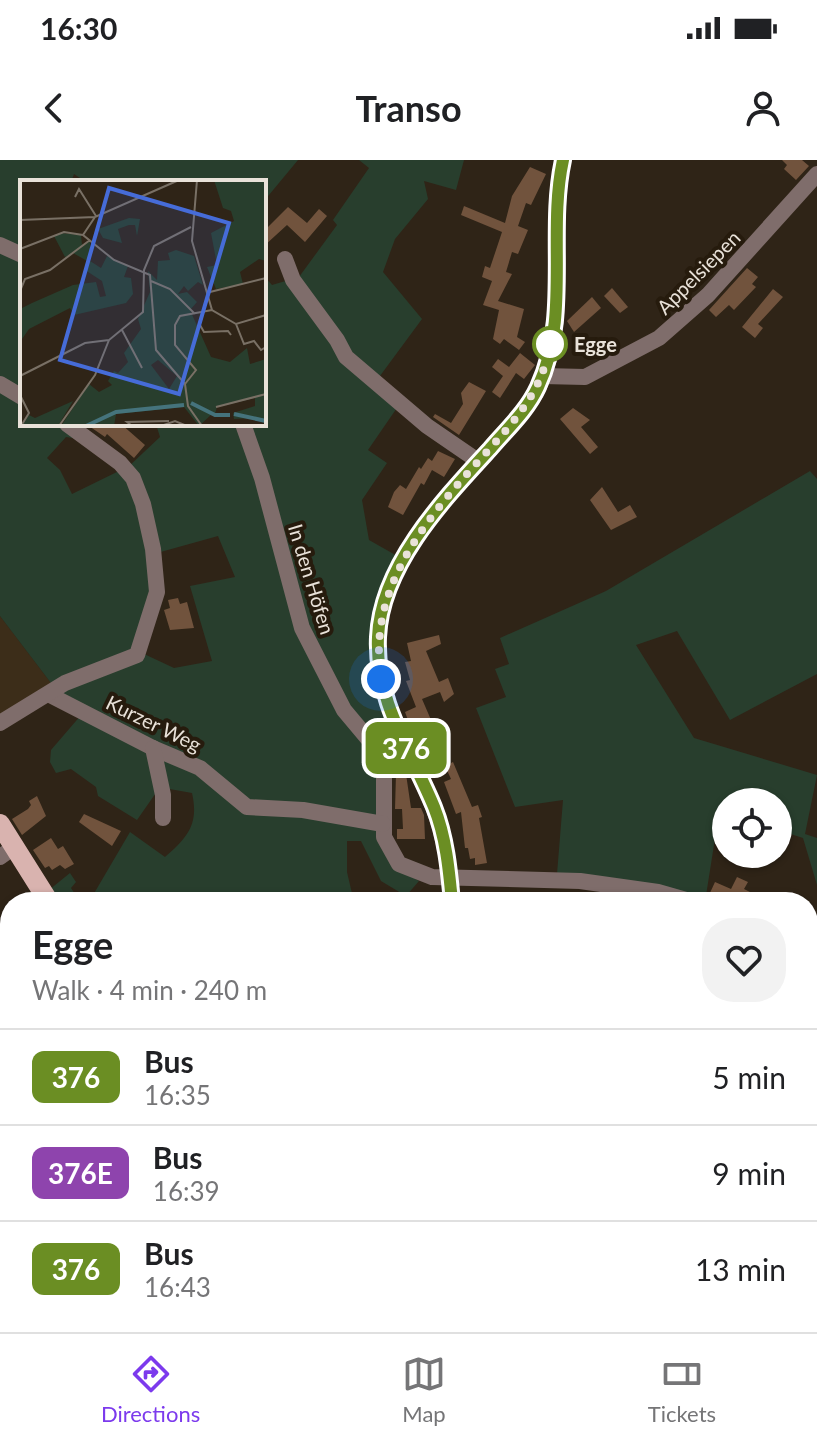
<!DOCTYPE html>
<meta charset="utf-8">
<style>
body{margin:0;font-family:Lato,sans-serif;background:#f2f2f2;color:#202124;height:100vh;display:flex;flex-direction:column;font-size:30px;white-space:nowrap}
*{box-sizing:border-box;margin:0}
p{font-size:26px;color:#757577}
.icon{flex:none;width:44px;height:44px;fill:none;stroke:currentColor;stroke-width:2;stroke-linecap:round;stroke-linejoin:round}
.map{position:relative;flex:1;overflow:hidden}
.details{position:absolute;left:0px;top:732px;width:818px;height:440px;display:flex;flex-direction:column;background:#fff;border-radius:32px 32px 0 0;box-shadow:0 2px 6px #0004}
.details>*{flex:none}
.badge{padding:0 16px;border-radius:12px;font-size:28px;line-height:52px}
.tools{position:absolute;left:712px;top:628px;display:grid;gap:16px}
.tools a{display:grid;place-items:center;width:80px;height:80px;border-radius:50%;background:#fff;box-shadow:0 2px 6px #0004;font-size:40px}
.you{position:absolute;width:40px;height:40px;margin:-20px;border:6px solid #fff;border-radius:50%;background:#1a73e8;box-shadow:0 0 0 12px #1a73e833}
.map>.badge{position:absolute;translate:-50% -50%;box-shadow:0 0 0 4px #fff}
.round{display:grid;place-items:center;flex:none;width:84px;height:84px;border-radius:32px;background:#f2f2f2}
.summary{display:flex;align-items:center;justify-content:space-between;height:136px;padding:0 32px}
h1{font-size:38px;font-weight:700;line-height:60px}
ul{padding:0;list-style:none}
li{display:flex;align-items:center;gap:24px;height:96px;padding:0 32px;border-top:2px solid #e0e0e0}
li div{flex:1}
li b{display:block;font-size:30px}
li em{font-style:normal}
li .badge{min-width:88px;font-weight:700;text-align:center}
.status{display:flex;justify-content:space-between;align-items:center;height:56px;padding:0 40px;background:#fff;direction:ltr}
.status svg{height:22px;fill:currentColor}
header{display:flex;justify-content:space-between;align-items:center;height:104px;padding:0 32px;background:#fff;font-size:36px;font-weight:700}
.menu{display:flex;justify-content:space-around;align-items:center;height:112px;border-top:2px solid #e0e0e0;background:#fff;font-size:22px;color:#757577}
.menu a{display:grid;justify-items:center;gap:4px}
.menu .current{color:#7c3aed}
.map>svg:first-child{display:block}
</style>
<div class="status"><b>16:30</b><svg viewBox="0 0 49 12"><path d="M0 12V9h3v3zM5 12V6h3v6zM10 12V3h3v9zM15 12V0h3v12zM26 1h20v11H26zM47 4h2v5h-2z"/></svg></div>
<header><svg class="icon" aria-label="back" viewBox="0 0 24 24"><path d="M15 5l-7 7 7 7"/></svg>Transo<svg class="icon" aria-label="person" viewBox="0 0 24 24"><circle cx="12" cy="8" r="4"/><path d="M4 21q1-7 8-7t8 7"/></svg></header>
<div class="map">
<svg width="817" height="1172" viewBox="0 0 817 1172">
<rect width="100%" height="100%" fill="#2f2417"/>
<polygon fill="#3c2d19" points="0,456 54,527 0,559"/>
<g fill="#283e2d">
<polygon points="0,0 298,0 264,41 264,22 86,22 74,14 71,22 22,22 22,264 56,264 85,280 66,277 47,298 60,310 72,334 121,310 130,319 153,417 137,489 54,527 0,456"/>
<path d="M359,0H464L456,30L424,21L428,39L395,79L383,112L422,159L377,220L401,242L368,290L387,303L362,340L369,380L399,397L379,443L391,569L379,586L394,706L419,721L406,736L381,721L361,681H347V712L354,742H89L130,672L165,697C188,677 199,664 192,633L164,628L156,592L254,646L55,532L142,493L174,508L212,501L190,426L235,417L218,376L157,393L127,308L160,277L156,264H264V116L272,125L299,117L337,65L333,60L369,8Z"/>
<polygon points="810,311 817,319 817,514 730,560 677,471 636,485 694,578 817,615 805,674 817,678 817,725 803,678 778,670 778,642 726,642 726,654 719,653 705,742 685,733 557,714 563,640 515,647 476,548 506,537 495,509 509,504 500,478 606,431"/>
<polygon points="82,554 150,590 160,627 137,660 98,636 96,627 71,609 56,613 50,602 51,590"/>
<polygon points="70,713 76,722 71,728 80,742 56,742 49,730"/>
<polygon points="0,781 10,794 10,858 0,859"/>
<polygon points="0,888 10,891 10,1150 0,1160"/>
</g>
<g fill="#71533d">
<polygon points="782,0 802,0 809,6 796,20 784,9 787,5"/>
<polygon points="530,7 546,14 531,45 526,43 518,66 528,70 518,94 512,92 506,112 512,114 498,141 524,149 517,177 525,182 519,190 504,179 500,184 493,179 499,150 483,145 492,121 482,117 485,106 490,108 502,72 461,55 464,46 505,63 512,36"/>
<polygon points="288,47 307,63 319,49 327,56 305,82 287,65 264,86 264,71"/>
<polygon points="747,108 758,117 752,124 756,127 734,150 729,145 716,157 709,150"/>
<polygon points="612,128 628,147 620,153 604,136"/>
<polygon points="773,129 783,137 758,164 763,168 755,178 742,167"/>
<polygon points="592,137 601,148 574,172 567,161"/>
<polygon points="520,193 535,205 524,219 516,213 500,238 492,232 503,216 492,207 498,199 509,207"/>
<polygon points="469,222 486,231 459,275 433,257 435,254 451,263 463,244 461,233"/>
<polygon points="573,248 590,260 581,267 598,287 590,294 560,259"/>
<polygon points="86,264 121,264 145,285 134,298 107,274 105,277"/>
<polygon points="438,291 455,299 444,317 432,310 424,325 421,323 403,355 388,347 394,332 400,325 406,329 419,307 421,309 428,298 432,301"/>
<polygon points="602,327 618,352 630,345 637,357 611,370 590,340"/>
<polygon points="178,438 180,444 187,442 194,468 170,470 164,450 170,448 168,440"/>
<polygon points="439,475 441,484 426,491 439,522 448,518 454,534 444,542 440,532 422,539 447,597 432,603 418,569 412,571 405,552 416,547 406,521 410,520 405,502 411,501 407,483"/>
<polygon points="453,602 472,647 478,645 482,657 479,658 487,703 475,705 475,698 470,699 468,688 465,688 461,652 456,654 444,622 451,619 445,606"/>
<polygon points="396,614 406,614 411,648 421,648 424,655 425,679 397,679 397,669 403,669 402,649 395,649"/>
<polygon points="37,636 46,656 22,675 12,659 28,649 31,645 29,641"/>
<polygon points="84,654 121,671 112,686 79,662"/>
<polygon points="51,678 58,689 63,686 74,704 65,709 60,705 52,710 49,706 45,708 33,690"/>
<polygon points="737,717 748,722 744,729 754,734 750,742 725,742 709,735 715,722 731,729"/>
<polygon points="57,1162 67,1162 78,1172 48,1172"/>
<polygon points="93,1162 157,1162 148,1172 104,1172"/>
</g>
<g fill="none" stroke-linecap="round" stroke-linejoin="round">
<g stroke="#7f6d6b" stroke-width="16">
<polyline points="0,85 22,95"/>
<polyline points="285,99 293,120 337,180 346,197 427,266 478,301"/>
<polyline points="543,216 585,217 659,178 708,135 817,14"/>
<polyline points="0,224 22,237"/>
<polyline points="243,264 262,318 302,468 344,550 375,587 384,617 384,677 399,704 432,717 580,721 658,732 693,742"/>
<polyline points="48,534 153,588 200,608 247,647 303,650 383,664"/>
<polyline points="0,563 65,523 137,495 157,432 153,389 143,344 133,318 120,303 67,264"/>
<polyline points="153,588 163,635 163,658"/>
<polyline points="0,697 14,687"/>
<path d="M452,742C449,710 445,677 433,647C411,590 374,539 378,475C381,403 447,336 492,286C508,268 527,250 538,229C572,158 547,74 563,0"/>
<polyline points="808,799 817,803"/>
<polyline points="808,1018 817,1008"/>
<polyline points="613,1172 627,1162"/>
</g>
<g stroke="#d9b3af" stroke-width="20">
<polyline points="0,664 49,742"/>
<polyline points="236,1162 237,1172"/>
</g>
</g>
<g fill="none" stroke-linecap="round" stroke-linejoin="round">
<g stroke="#fff" stroke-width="18">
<path id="line" d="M452,742C449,710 446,677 434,647C411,591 375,541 378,477C381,405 444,339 490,289C507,269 527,251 538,227C571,156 547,74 563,0"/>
</g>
<use href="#line" stroke="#6b8e23" stroke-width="12"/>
<path stroke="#e9e2d9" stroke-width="8" stroke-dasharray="0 14.4" d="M381,519C367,428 426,359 483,296C515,261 543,230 550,184"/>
</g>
<circle fill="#fff" stroke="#6b8e23" stroke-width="4" cx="550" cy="184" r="16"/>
<g text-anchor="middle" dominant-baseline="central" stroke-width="8" stroke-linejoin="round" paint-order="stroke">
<g font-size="20" fill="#e9e2d9" stroke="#261b0d">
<text transform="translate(698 112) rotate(-45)">Appelsiepen</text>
<text transform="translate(312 419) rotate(73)">In den Höfen</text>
<text transform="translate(154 563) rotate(26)">Kurzer Weg</text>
</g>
<g font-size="20" font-weight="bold" fill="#e9e2d9" stroke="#261b0d" text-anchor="start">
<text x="574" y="184">Egge</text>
</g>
</g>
<g transform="translate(20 20)">
<rect width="246" height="246" fill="#2f2417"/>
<path d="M194,0H246V81L239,79L220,92L223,104L196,109L187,87L197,85L191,53L214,41L211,31L203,28ZM109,38L120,39L117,56L115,45H109L98,49L102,63L83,58L78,49ZM40,53L61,55L62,65L70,61V81L81,88L87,76L108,86L104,97L111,98L113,114L106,123L54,135L50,128L9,149L2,159L0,129L12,123L53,105L76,102L80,117L86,116L82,101L65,90L69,82L53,73L45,77L34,56ZM156,70L174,76L183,105L178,102L168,111L164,106L158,114L167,112L177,122L170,130L191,177L210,182L227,168L230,184L246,179V244L233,238L214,239L213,233L235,226V218L197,227L195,234L212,237L192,234L179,246L164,227L96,234L94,246H41L69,204L79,212L92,205L88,201L94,191L98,193L108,182L104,173L121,149L118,139L130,112L128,91L137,100L138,81L150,80L148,73ZM138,180L157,196L149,209L131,185ZM53,221L38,246L3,244L9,235L15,238Z" fill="#283e2d" fill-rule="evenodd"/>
<path fill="none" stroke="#45737c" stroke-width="4" d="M171,223L195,235H210M214,234L246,241M66,246L96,232L164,225"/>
<path fill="none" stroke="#797065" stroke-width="2" d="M177,0L172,61L192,130L216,144L246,135M55,17L59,9L76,36M75,37L63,55L94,80L130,95L136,170L165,204L168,226L182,246M0,40L75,37L159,0M0,69L44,52L63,55M131,101L150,109L175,134M0,111L5,99L30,90L70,60M186,113L246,98M216,144L224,164L234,161L241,170L246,167M180,145L184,152L208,151L211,155M102,150L122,188M0,196L65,163L89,160M165,204L176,190L155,165V145L160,136L192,130M0,215L9,233L1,246M196,227L246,214M111,245L107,242L149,241M39,246L75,195L89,160L123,132L124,90L134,66L171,47M141,246L155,241L167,246"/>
<path fill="#466cd8" fill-opacity="0.15" stroke="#466cd8" stroke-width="4" d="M89,8L209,43L159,214L40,180Z"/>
<rect width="246" height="246" fill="none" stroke="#e9e2d9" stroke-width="4"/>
</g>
</svg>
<div class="tools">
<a><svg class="icon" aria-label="locate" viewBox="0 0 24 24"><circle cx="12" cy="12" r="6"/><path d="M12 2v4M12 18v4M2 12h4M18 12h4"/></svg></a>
</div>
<div class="you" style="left:381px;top:519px"></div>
<b class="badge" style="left:406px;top:588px;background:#6b8e23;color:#fff">376</b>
<section class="details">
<div class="summary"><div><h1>Egge</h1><p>Walk · 4 min · 240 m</p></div><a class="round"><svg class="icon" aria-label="heart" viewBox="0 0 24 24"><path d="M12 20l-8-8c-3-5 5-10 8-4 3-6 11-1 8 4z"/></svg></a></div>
<ul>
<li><span class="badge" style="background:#6b8e23;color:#fff">376</span><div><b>Bus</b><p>16:35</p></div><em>5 min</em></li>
<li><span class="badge" style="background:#8e44ad;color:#fff">376E</span><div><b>Bus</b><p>16:39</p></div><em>9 min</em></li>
<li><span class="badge" style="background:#6b8e23;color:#fff">376</span><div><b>Bus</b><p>16:43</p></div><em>13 min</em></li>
</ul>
</section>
</div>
<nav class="menu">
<a class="current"><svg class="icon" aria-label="directions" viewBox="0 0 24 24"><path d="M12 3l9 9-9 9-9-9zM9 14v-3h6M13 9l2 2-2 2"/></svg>Directions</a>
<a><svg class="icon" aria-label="map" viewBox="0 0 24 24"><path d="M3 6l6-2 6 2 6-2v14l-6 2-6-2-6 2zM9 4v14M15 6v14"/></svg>Map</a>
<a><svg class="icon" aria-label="tickets" viewBox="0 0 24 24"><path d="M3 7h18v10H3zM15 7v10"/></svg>Tickets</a>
</nav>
